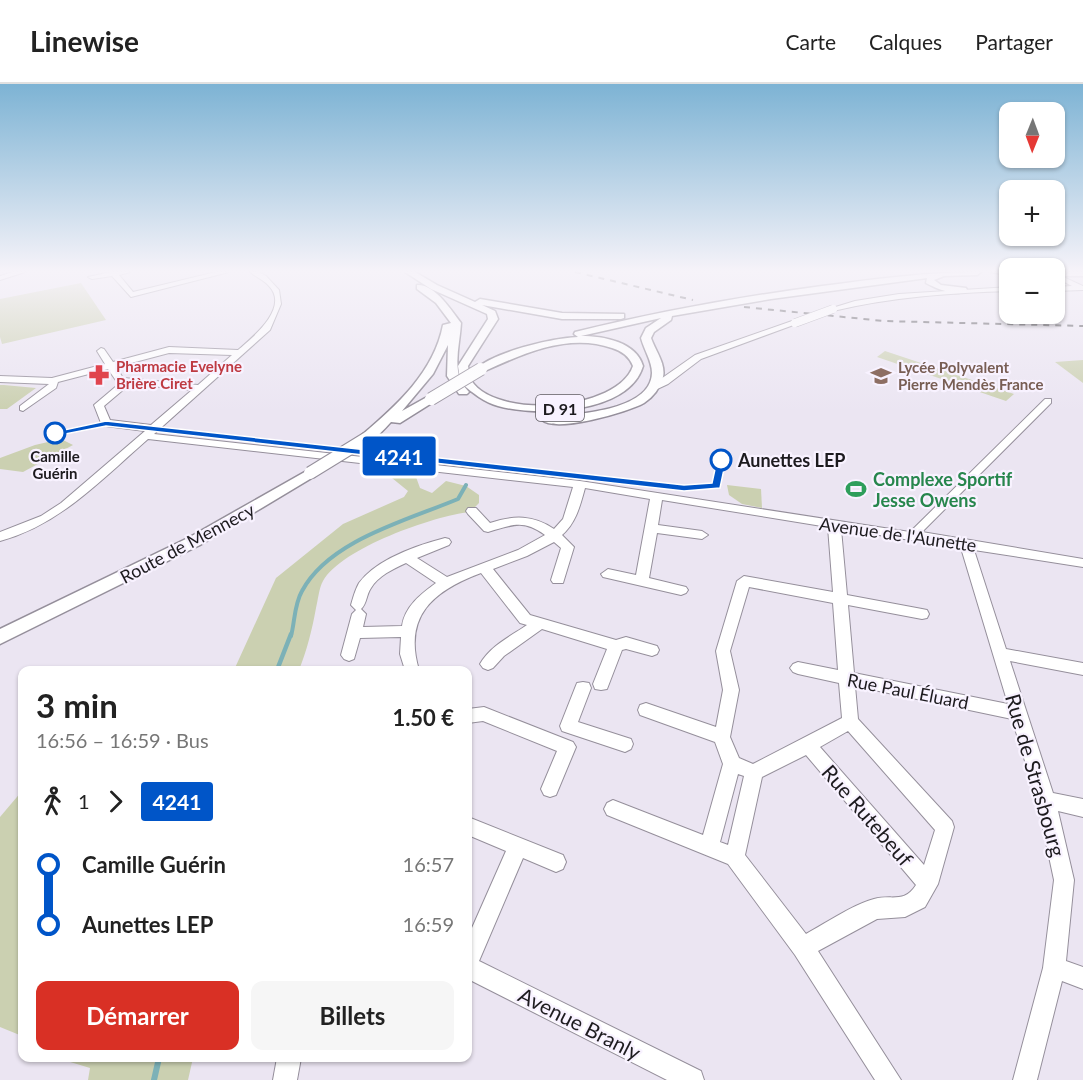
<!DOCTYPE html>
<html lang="fr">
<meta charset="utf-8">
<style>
body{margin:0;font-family:Lato,sans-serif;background:#f6f6f6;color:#222;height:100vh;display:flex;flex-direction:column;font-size:22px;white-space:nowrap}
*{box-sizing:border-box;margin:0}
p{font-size:20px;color:#767676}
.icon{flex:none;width:33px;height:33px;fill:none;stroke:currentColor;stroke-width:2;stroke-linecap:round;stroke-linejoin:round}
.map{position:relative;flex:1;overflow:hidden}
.details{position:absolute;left:18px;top:582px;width:454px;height:396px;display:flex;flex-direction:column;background:#fff;border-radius:12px;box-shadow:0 2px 4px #0004}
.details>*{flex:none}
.badge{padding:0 12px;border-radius:4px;font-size:21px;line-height:39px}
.needle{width:39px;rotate:181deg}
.tools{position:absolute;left:999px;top:18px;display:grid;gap:12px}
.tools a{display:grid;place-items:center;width:66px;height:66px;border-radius:12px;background:#fff;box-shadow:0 2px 4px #0004;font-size:30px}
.map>.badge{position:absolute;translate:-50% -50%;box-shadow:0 0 0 3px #fff}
.legs{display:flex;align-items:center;gap:9px;height:66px;padding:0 18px;font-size:20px}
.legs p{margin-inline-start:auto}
.head{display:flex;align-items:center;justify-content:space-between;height:102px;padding:0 18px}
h1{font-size:33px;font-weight:700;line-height:45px}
.primary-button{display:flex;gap:12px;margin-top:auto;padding:12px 18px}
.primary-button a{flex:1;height:69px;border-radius:12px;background:#d93025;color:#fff;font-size:24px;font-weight:700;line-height:69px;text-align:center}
.primary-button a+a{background:#f6f6f6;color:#222}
ul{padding:0 18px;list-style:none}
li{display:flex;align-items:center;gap:21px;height:60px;font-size:22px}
li i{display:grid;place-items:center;width:9px;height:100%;margin:0 8px;background:currentColor}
li i::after{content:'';width:15px;height:15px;margin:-8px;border:4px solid;border-radius:50%;background:#fff}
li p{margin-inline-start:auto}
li:first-child i{background:linear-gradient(#0000 50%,currentColor 0)}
li:last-child i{background:linear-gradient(currentColor 50%,#0000 0)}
header{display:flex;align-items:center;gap:36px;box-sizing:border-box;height:84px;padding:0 30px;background:#fff;border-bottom:2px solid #e0e0e0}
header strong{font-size:28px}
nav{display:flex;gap:33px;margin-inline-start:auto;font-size:21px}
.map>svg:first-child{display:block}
</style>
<header>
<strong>Linewise</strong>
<nav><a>Carte</a><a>Calques</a><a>Partager</a></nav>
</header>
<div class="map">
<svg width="1083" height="996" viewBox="0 0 1083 996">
<rect width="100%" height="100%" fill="#ebe5f2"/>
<g fill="#cbd0b1">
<polygon points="81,199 106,236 2,260 0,253 0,215"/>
<polygon points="885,267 1014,310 1006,317 877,273"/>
<polygon points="1083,276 1083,299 1055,278"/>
<polygon points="0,301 4,301 36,304 7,325 0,325"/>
<polygon points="61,355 73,361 23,388 0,385 0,374 35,361"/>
<path d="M411,390L416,393L420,404L432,409L446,397L466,402L479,411V419L470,428C433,432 342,464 323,497C319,504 318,516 316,524C312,546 307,566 299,586H234L276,494L343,440L404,413L408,407L392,394L395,391Z"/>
<polygon points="727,401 761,405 762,424 742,420 729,411"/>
<polygon points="22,707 22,952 0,943 0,733"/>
<polygon points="57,974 193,974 188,996 88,996 90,984"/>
</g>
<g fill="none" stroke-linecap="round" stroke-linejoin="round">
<path stroke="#7cb1b7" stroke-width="4" d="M291,552C295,537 294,521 302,507C329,456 408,436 458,415L466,401"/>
<polyline stroke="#7cb1b7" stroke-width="4.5" points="277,586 291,550"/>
<polyline stroke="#7cb1b7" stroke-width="6" points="154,996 159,974"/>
<g stroke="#958f9b" stroke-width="2">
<g id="minor">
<polygon points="13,188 25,188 0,196 0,192"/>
<polygon points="111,188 130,188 119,191 133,208 216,188 229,188 131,213 112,192 92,195 88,193"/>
<path d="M250,188H259L266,192L279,206L281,220L270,246L154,350L580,397L910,448L1045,315H1051V319L922,448L1083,475V483L974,466L1006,565L1083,579V591L1010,577L1053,709L1083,715V733L1058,727L1074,796L1066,877L1083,883V905L1062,897L1037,996H1013L1043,884L1054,796L1037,716L1012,635L855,602L858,635L952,737L954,743L938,800L925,823L905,833L877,835L818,867L901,996H875L795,871L728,780L607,731L604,725L607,719L613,716L703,751L723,680L715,658L640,631L638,626L640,621L646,619L716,643L723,606L716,567L737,497L744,492L833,508L828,443L662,416L658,441L702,447L708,451L702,455L657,449L649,494L686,503L688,506L686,509L681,511L603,493L601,490L608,485L636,491L650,415L585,404C580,422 576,439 562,451L574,463L563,499H553L551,496L561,464L554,458L527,472L493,485L530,531L616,556L626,553L657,562L659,566L657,570L652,572L626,565L622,566L607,605L601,606L595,605L593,600L607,565L542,545L504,572L493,584L488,586L483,584L480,580C490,562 511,552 527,541L520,539L481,489C433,507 403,532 419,586H405L400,570L401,553L360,554L354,575L349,577L344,575L341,571L352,530L356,526L351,521C353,514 355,506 359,499C377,475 418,461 445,454L449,455L451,458L449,461L417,474L447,493L518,466L545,451C523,435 512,441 488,448L484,447L468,430L466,427L468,424H476L490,439C514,431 533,431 554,445L563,435L573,403L148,355C102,395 60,441 0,457V448L41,432L61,419L145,347L106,342L101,339L94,321L120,299L117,298L108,285L58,298L56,304L23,327L20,326V322L49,300L0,298V292L52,294L105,280L97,267L101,264L104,265L113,278L169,263L238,266C252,254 290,224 269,202C264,196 256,193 250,188ZM169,269L232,271L198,301L123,294L116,283ZM130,300L192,306L151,341L110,336L104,322ZM841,445L961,464L1008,620L854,589L848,521L922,535L927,534L929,530L927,526L922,525L847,511ZM406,479L436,499C421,510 405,522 402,542L363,543L366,530L361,525C367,520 366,511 371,504C378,492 393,485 406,479ZM749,503L833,519L838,586L798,578L793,580L790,584L793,588L798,590L839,599L842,634L753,680L739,674L730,653L739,606L730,567ZM848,647L935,746L924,781L820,663ZM806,671L916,801C904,820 892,810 874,815C852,821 826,839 806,850L745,771L762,693ZM738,690L744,692L728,761L720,758Z"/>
<polygon points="1054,191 1059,191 1083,202 1083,206 1054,207 1054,203 1072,202 1055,193"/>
<path d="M1010,203V207C950,209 891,213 833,227L829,225L855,217L899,210Z"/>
<polygon points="792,237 799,239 701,275 668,300 653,307 648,304 695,271"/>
<polygon points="583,598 589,599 591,604 578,638 631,655 633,660 631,665 625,668 562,647 560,642 575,604 577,599"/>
<polygon points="484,623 573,658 576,663 556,711 550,713 544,711 541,705 557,667 483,637 468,639 468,625"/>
<polygon points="468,733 563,771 566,778 563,785 556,788 523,774 479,877 701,987 704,996 667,996 468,895 468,853 506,767 468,751"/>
<polygon points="277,974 301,974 297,996 273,996"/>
</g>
</g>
<g stroke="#958f9b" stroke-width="3">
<g id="major">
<path d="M405,188H415L437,201L475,218L480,215L562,229L624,230V234L621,235H562L482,221L495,227L498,235L468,282C469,286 469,292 471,296C495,336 618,327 633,282C629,272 622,267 612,264C569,249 524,269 485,287L481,288L476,285C494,268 552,254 578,253L574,250L575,248C657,228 739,213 822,202C876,195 926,188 981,188L977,191L944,192L934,196L941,201L966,204L967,206C956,213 937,205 926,199L927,194L771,215L672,232L671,236L654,248L651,254C655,266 666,280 663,293C660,304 653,313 644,319C628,328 556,349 542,336L548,332C574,331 651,327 652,289C652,277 644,266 641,254L646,244L661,234L581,252C604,252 636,258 643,282C629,330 537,333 498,322C484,318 473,309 462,300L469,308L467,310H459L447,292L448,261L433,290L402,327L427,313H435V317L400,339L391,338C383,346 374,359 362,357L361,354L362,351C397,321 434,288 443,241L451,239L436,219L417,205V201C435,200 451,226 461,239C460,258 454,277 460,295L458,282L488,235L487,230L431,205Z"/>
<polygon points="991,188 1010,188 1010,191"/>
<rect x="1054" y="188" width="29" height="4"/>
<polygon points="310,385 317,389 315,392 200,461 0,560 0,545 190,453"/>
</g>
</g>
<use href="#minor" fill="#fff" fill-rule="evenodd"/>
<use href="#major" fill="#fff" fill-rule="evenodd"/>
<g stroke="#47454b" stroke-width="2" stroke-dasharray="6 6" stroke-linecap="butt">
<polyline points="575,188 693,216"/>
<polyline points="744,223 884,237 1083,242"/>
</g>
<g stroke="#958f9b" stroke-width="9" stroke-linecap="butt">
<polyline id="minor-bridge" points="795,239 833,225"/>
</g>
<g stroke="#958f9b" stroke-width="14" stroke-linecap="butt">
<g id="major-bridge">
<polyline points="431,315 481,285"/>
<polyline points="310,389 367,354"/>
</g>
</g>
<use href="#minor-bridge" stroke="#fff" stroke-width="8"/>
<use href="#major-bridge" stroke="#fff" stroke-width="12"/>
</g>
<linearGradient id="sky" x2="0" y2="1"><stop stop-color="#7db3d4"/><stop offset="0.57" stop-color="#f6f3f9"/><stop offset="1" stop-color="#f6f3f9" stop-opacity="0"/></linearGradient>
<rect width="1083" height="328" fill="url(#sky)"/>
<polygon fill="#0055c8" stroke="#fff" stroke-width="1.5" points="106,337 684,401 712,399 717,376 721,373 726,376 720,404 684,407 106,342 55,352 50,349"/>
<defs>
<g id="pharmacy-bare" transform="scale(1.62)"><path d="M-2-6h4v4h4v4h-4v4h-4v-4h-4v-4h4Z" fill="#e0444e" stroke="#f8f2ff" stroke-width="2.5" paint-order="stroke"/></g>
<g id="school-bare" transform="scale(1.62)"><path d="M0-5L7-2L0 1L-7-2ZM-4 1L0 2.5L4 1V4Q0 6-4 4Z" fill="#8d6e63" stroke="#f8f2ff" stroke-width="2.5" paint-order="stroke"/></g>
<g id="stadium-bare" transform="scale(1.62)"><path d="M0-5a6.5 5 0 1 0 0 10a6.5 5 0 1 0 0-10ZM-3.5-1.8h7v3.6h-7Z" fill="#2e9e5b" stroke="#f8f2ff" stroke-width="2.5" paint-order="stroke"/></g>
</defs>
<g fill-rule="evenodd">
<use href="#pharmacy-bare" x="99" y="291"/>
<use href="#school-bare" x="881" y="292"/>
<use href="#stadium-bare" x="856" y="405"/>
</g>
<g fill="#fff" stroke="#0055c8" stroke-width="3">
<circle cx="55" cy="349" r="10"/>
<circle cx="721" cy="376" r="10"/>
</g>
<g text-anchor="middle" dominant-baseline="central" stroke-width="4.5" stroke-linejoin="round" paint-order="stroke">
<g font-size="15" font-weight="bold" fill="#be3a42" stroke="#f8f2ff" text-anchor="start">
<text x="116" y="282">Pharmacie Evelyne<tspan x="116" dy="17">Brière Ciret</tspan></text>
</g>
<g font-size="15" font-weight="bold" fill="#785e54" stroke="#f8f2ff" text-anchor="start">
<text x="898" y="283">Lycée Polyvalent<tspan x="898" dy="17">Pierre Mendès France</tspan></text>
</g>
<g font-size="15" font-weight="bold" fill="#1d1b1f" stroke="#f8f2ff">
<text x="55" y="372">Camille<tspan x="55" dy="17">Guérin</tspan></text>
</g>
<rect fill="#f8f2ff" stroke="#5f5c62" stroke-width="1.5" x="536" y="311" width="48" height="26" rx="4.5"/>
<g font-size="16" font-weight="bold" fill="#1d1b1f">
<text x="560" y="324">D 91</text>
</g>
<g font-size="18" font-weight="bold" fill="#1d1b1f" stroke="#f8f2ff" text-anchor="start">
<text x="738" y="376">Aunettes LEP</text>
</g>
<g font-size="18" font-weight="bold" fill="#27864d" stroke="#f8f2ff" text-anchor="start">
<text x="873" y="395">Complexe Sportif<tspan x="873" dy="21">Jesse Owens</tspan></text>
</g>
<g font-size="18" fill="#1d1b1f" stroke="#f8f2ff">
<text transform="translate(898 450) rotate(8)">Avenue de l'Aunette</text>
<text transform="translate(187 459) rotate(-28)">Route de Mennecy</text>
<text transform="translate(908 607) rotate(11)">Rue Paul Éluard</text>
</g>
<g font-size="21" fill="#1d1b1f" stroke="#f8f2ff">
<text transform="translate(1036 691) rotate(74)">Rue de Strasbourg</text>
<text transform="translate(868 731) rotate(49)">Rue Rutebeuf</text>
<text transform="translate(580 939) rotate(27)">Avenue Branly</text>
</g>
</g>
</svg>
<div class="tools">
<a><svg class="needle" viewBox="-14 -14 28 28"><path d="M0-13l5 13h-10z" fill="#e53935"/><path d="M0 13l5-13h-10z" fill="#767676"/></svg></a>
<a>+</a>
<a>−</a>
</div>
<b class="badge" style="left:399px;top:372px;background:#0055c8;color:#fff">4241</b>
<section class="details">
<div class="head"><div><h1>3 min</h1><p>16:56 – 16:59 · Bus</p></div><b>1.50 €</b></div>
<div class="legs"><svg class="icon" aria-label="walk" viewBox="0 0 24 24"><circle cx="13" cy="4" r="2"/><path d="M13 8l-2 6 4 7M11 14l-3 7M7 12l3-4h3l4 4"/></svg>1<svg class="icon" aria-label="forward" viewBox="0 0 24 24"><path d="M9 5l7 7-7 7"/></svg><b class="badge" style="background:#0055c8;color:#fff">4241</b></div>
<ul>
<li><i style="color:#0055c8"></i><b>Camille Guérin</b><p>16:57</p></li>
<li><i style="color:#0055c8"></i><b>Aunettes LEP</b><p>16:59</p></li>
</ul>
<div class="primary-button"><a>Démarrer</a><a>Billets</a></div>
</section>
</div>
